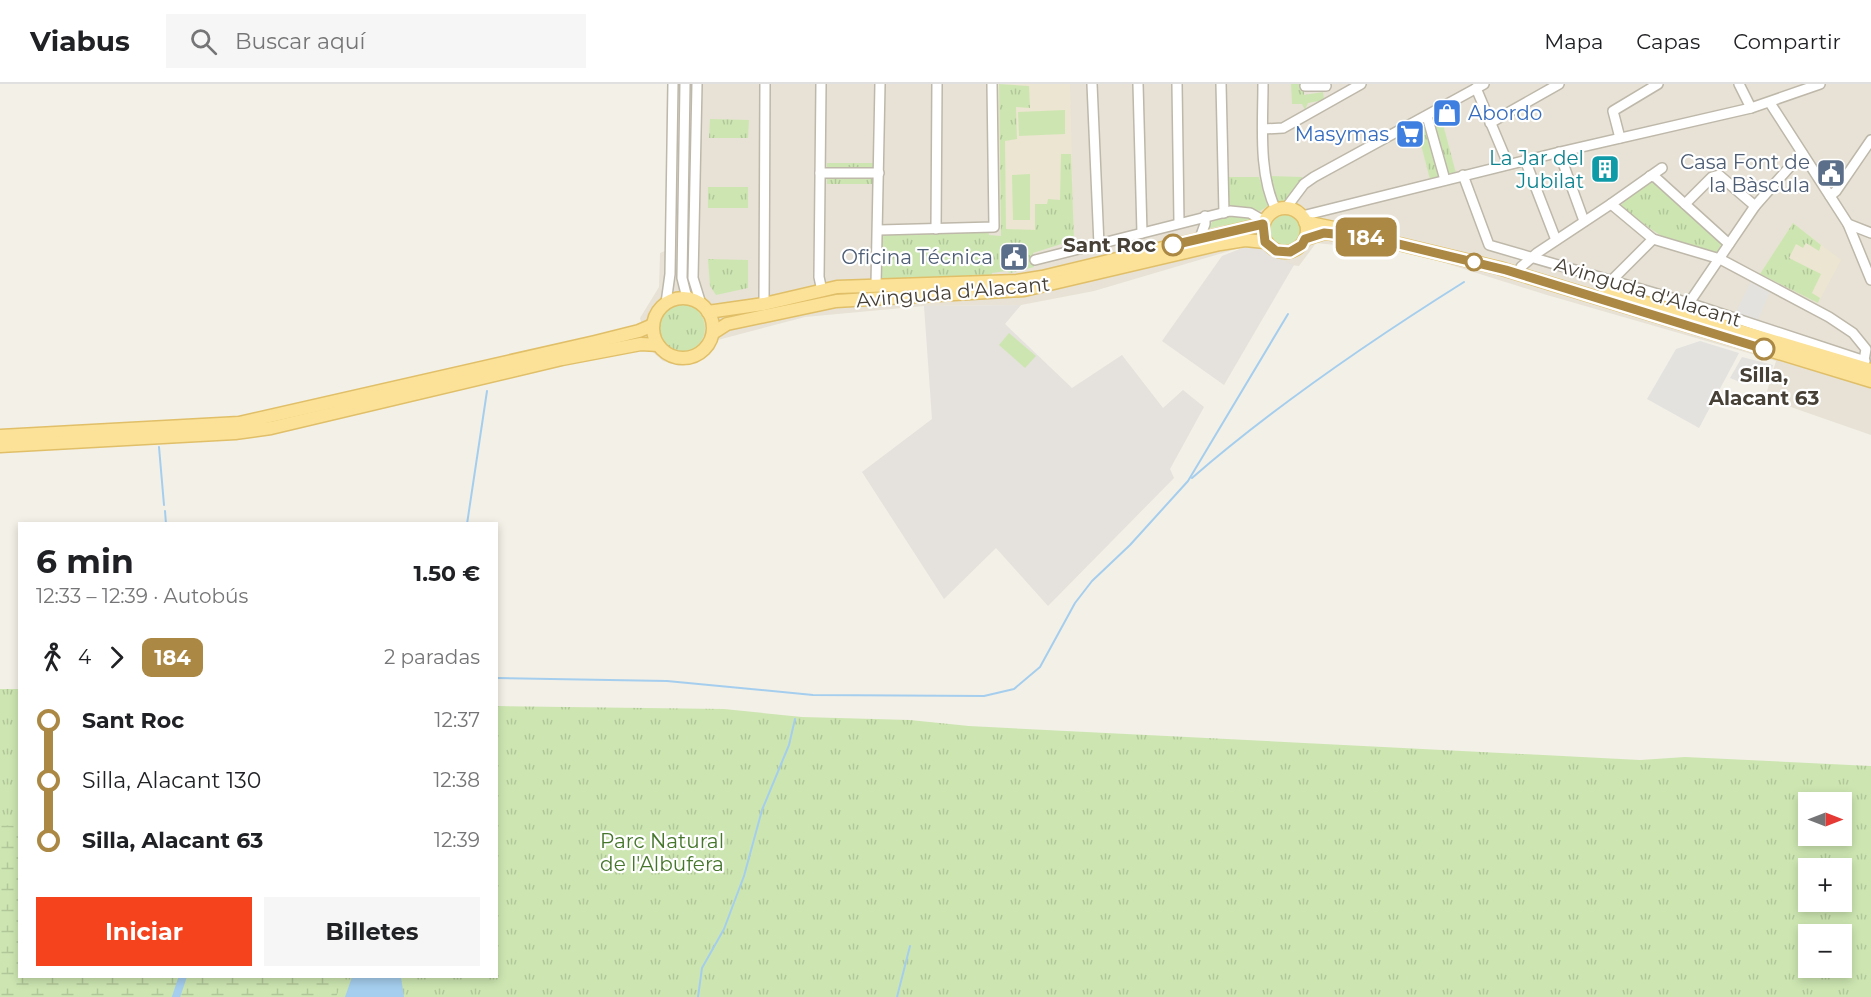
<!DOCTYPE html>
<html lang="es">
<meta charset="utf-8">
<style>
body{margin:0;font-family:Montserrat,sans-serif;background:#f6f6f6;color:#202124;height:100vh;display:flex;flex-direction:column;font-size:22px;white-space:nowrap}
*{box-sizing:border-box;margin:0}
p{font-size:20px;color:#757577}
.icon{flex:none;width:33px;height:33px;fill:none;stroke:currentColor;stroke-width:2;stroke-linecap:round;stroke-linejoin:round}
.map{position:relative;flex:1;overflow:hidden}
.details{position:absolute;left:18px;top:438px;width:480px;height:456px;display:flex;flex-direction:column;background:#fff;border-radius:0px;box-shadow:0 3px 9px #0003}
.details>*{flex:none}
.badge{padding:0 12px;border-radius:9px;font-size:21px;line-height:39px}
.needle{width:39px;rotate:90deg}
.tools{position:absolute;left:1798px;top:708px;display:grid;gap:12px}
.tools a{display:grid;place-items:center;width:54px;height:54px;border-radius:0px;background:#fff;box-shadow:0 3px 9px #0003;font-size:30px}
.map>.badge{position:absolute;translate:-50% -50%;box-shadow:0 0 0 3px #fff}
.legs{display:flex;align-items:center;gap:9px;height:66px;padding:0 18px;font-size:20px}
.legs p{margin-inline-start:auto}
.headline{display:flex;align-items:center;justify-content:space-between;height:102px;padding:0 18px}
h1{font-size:33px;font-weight:700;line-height:45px}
.button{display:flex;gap:12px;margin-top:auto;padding:12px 18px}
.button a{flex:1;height:69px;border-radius:0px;background:#f4431d;color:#fff;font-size:24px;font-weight:700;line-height:69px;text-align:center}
.button a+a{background:#f6f6f6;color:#202124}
ul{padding:0 18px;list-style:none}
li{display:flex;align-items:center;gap:21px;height:60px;font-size:22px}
li i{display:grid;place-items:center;width:9px;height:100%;margin:0 8px;background:currentColor}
li i::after{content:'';width:15px;height:15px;margin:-8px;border:4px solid;border-radius:50%;background:#fff}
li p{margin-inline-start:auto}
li:first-child i{background:linear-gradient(#0000 50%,currentColor 0)}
li:last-child i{background:linear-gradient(currentColor 50%,#0000 0)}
header{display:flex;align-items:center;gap:36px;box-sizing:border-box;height:84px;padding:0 30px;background:#fff;border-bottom:2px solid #e0e0e0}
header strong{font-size:28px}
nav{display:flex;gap:33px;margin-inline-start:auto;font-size:21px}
.search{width:420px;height:54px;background:#f6f6f6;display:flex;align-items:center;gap:15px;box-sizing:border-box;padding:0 21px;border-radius:0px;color:#757577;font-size:22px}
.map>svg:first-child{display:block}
</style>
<header>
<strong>Viabus</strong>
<div class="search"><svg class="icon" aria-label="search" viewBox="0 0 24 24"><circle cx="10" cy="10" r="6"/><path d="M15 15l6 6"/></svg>Buscar aquí</div>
<nav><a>Mapa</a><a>Capas</a><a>Compartir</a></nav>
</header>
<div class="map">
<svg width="1871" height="913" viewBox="0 0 1871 913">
<defs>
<pattern id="grass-tufts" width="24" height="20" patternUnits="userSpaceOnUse" patternTransform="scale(1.5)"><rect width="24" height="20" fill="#cde6b1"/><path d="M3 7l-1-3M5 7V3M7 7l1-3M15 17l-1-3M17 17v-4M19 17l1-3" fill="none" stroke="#b1c699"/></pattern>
<pattern id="wetland-marsh" width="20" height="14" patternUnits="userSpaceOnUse" patternTransform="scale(1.5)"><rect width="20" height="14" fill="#cde6b1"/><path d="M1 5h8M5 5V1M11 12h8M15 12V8" fill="none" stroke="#b1c699"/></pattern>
</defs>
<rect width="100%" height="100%" fill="#f3f0e7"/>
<polygon fill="#e7e2d5" points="667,0 1871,0 1871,351 1765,314 1776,277 1547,211 1413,169 1316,159 1299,182 1265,178 1243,163 1094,207 1021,221 924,222 805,233 714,257 704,273 692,279 679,282 663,277 648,264 640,234 659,203 660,169 665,167"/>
<g fill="#e5e1dc">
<polygon points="1250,161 1294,181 1224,301 1162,257 1222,172"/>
<polygon points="1021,221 1005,240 1072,304 1122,271 1163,324 1183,306 1204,323 1170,385 1174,394 1048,522 996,464 944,515 862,388 932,335 924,222"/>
</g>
<g fill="#ece5d1">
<polygon points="998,0 1070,0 1074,156 1027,171 1001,162"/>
<polygon points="1793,139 1841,176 1818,219 1760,190"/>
</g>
<g fill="url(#grass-tufts)" fill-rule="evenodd">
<polygon points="999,0 1029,2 1030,24 1016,23 1017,55 1005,57 1006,145 1035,146 1035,120 1047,120 1048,115 1060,116 1061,70 1071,70 1074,156 1033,169 1034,183 1010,189 1006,187 992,189 992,198 876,201 879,146 988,143 989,151 1001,152"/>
<polygon points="1291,0 1304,0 1304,11 1323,8 1324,16 1308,19 1305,26 1302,20 1292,20"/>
<polygon points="1439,25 1457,93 1431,99 1415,38"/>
<polygon points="710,35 749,36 748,54 709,54"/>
<rect x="827" y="79" width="46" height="21"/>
<polygon points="1270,92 1302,93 1302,97 1288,117 1276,117"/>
<polygon points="1225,93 1259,93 1268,122 1260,127 1228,122"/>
<path d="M1647,96L1653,98L1722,158L1718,168C1683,173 1645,141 1620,122Z"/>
<rect x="708" y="103" width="40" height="21"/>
<circle cx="1286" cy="147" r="16"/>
<polygon points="1793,139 1821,161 1819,167 1806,159 1803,164 1796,160 1789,174 1821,190 1812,209 1820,214 1818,219 1760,190"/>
<polygon points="708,175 748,176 748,204 716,211 710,202"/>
<circle cx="681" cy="244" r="24"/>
<path d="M0,605H19L20,892H496L497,622L724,625L802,633L910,636L969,642L1640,676L1685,673L1871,682V913H0ZM1809,718H1842V752H1809ZM1809,784H1842V818H1809ZM1809,850H1842V884H1809Z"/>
</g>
<polygon fill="url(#wetland-marsh)" points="0,741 19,742 20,892 344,893 336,913 0,913"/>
<g fill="#cde6b1">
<polygon points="1065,26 1065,50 1019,52 1018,28"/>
<polygon points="1030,90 1030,136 1013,136 1012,91"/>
<polygon points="1231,130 1259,136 1223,146 1225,141 1207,145 1216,133"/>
<polygon points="1009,249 1036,272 1025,284 999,261"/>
</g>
<g fill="#e4e2df">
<polygon points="1751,197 1770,208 1758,236 1735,230"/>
<polygon points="1700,257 1739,269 1699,344 1647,315 1676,265"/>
<polygon points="1742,273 1773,281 1770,293 1750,286 1742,299 1730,294"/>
</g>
<polygon fill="#a5ceee" points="352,893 401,893 404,913 345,913"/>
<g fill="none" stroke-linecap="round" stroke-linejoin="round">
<g stroke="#a5ceee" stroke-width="2">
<polyline points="159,363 164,421"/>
<path d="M1192,394C1276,321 1370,257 1464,198"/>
<polyline points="165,427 166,440"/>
<polyline points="467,440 487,307"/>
<polyline points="496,594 667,597 813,611 984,612 1014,605 1040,583 1075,519 1092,497 1130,461 1188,397 1288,230"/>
<polyline points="698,913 702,884 724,845 744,792 762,726 789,661 795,635"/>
<polyline points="897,913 910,862"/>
</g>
<polyline stroke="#a5ceee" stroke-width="8" points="176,913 183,892"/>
<g stroke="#beb8aa" stroke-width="12">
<g id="minor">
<polyline points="685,0 682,194 686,210 690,215"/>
<polyline points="697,0 693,194 701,220"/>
<polyline points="821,0 819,193 822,207"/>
<polyline points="1092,0 1099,161"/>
<polyline points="1138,0 1142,149"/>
<polyline points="1177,0 1179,138"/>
<polyline points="1221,0 1224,129"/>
<path d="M1263,0C1263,40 1258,89 1276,126"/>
<polyline points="1739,0 1751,24"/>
<polyline points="1305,2 1326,2"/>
<polyline points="1476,4 1508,80"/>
<polyline points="1770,19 1848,140 1871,196"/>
<polyline points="1427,32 1445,96"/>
<polyline points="1490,39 1559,0"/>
<polyline points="1263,45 1283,44 1361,0"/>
<polyline points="1620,54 1613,27 1658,0"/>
<polyline points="1559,68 1584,137"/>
<polyline points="1525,76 1556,156"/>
<polyline points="1662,84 1611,120 1653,155 1720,175 1829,233 1853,249 1866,265 1863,282"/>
<polyline points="820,89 879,89"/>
<polyline points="1463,91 1489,161 1689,219 1865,277"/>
<polyline points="1650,92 1655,93 1729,160"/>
<polyline points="1830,112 1836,107 1871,56"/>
<polyline points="1685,120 1712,93 1719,91 1755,122"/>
<polyline points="1286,124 1304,100 1314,93 1484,0"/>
<polyline points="1302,132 1560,68 1751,24 1820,0"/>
<polyline points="1848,140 1871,149"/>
<polyline points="936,145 937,0"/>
<polyline points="879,146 994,143 992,0"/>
<polyline points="1200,154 1205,140 1205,132"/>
<polyline points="1035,176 1230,127 1250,129 1264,137"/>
<polyline points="1521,183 1537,169 1611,120"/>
<polyline points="1610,198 1653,155"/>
<polyline points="876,201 880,0"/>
<polyline points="666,219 670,190 673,0"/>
<polyline points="1689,219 1755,122 1802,69"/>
<polyline points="764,220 765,0"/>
</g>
</g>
<g stroke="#e0bf68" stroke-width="15">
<g id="major">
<circle cx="1285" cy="146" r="22"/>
<polyline points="1305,138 1334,144"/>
<polyline points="1305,155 1324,149 1374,154 1499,184 1871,297"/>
<polyline points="1605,207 1871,286"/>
<circle cx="683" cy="244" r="30"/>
<polyline points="708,228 764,220 837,203 1017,197 1042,193 1263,140"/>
<polyline points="713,249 727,240 836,217 1024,206 1220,160 1245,156 1265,158"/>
<polyline points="0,352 239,339 595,258 639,247 653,241"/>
<polyline points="0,362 235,349 271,344 562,275 641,260 658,261"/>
</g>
</g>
<use href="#minor" stroke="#fff" stroke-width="9"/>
<use href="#major" stroke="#fbe298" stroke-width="12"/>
</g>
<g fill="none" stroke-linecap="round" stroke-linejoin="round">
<g stroke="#fff" stroke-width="14">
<polyline id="line-1" points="1173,161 1263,140 1265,158 1276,167 1290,168 1302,161 1305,155 1324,149 1374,154 1506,186 1764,265"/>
</g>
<use href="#line-1" stroke="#ab8843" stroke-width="9"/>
</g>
<defs>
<g id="shop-square" transform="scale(1.5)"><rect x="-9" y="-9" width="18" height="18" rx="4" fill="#3f7fe0" stroke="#fff"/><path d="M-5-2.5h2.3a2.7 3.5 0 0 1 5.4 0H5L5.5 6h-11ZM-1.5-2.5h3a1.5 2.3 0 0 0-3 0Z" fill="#fff"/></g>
<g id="supermarket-square" transform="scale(1.5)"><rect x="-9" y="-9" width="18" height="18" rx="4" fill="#3f7fe0" stroke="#fff"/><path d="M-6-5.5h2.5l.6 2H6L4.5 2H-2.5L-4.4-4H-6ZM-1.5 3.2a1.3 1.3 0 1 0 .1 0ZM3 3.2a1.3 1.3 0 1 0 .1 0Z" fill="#fff"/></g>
<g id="building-square" transform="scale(1.5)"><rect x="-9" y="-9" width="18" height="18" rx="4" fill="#0f9aa8" stroke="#fff"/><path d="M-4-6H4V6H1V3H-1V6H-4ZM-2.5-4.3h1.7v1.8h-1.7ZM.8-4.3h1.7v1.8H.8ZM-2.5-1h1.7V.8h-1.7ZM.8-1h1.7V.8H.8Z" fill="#fff"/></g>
<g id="civic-square" transform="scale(1.5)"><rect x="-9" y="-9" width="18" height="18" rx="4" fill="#5c6f8a" stroke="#fff"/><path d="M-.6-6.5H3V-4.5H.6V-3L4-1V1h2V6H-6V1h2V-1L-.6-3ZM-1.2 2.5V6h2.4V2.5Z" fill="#fff"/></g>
</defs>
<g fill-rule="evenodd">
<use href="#shop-square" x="1447" y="29"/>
<use href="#supermarket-square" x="1410" y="50"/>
<use href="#building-square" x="1605" y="85"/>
<use href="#civic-square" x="1831" y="89"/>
<use href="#civic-square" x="1014" y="173"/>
</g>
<g fill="#fff" stroke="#ab8843" stroke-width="3">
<circle cx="1173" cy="161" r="10"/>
<circle cx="1474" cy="178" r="8"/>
<circle cx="1764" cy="265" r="10"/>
</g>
<g text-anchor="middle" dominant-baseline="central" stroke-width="4.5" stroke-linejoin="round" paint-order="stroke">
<g font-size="20" fill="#366cbe" stroke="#fff" text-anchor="start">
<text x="1468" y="29">Abordo</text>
<text x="1389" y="50" text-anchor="end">Masymas</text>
</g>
<g font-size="20" fill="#0d838f" stroke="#fff" text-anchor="end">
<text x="1584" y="74">La Jar del<tspan x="1584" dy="23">Jubilat</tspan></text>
</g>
<g font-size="20" fill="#4e5e75" stroke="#fff" text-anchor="end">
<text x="1810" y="78">Casa Font de<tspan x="1810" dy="23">la Bàscula</tspan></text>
<text x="993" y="173">Oficina Técnica</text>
</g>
<g font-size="20" font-weight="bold" fill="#464036" stroke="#fff" text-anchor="end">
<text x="1156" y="161">Sant Roc</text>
<text x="1764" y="291" text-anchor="middle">Silla,<tspan x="1764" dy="23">Alacant 63</tspan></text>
</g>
<g font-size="20" fill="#464036" stroke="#fff">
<text transform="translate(953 208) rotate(-5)">Avinguda d'Alacant</text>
<text transform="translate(1648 208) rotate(17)">Avinguda d'Alacant</text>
</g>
<g font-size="20" fill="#45762b" stroke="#fff">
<text x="662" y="757">Parc Natural<tspan x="662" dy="23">de l'Albufera</tspan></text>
</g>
</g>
</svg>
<div class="tools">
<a><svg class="needle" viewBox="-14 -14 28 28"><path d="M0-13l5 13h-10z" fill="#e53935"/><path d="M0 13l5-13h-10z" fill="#757577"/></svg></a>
<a>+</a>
<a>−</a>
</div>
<b class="badge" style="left:1366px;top:153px;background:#ab8843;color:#fff">184</b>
<section class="details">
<div class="headline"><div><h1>6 min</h1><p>12:33 – 12:39 · Autobús</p></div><b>1.50 €</b></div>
<div class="legs"><svg class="icon" aria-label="walk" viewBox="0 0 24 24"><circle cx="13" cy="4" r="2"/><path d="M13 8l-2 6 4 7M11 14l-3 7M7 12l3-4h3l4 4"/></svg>4<svg class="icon" aria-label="forward" viewBox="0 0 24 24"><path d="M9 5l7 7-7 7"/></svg><b class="badge" style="background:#ab8843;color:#fff">184</b><p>2 paradas</p></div>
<ul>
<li><i style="color:#ab8843"></i><b>Sant Roc</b><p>12:37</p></li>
<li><i style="color:#ab8843"></i><span>Silla, Alacant 130</span><p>12:38</p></li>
<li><i style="color:#ab8843"></i><b>Silla, Alacant 63</b><p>12:39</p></li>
</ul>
<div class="button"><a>Iniciar</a><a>Billetes</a></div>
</section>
</div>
